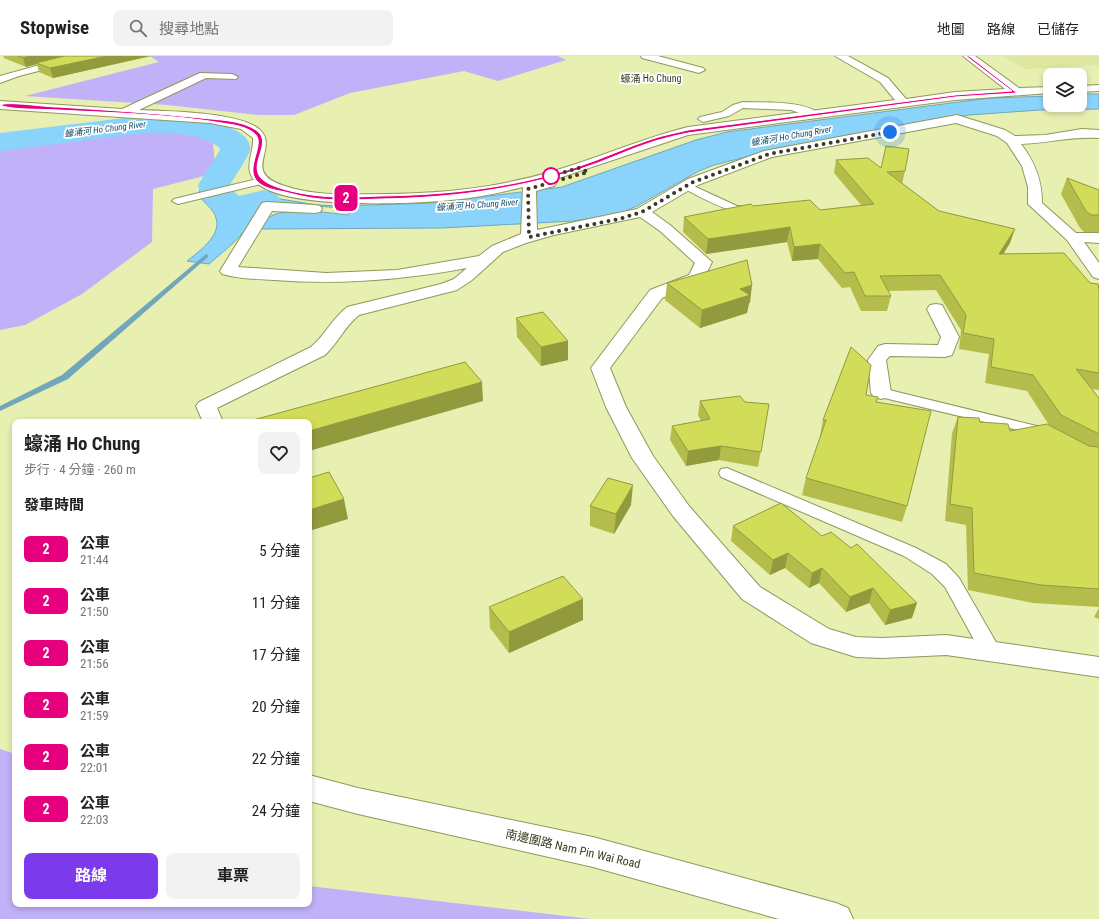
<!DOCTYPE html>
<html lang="zh-TW">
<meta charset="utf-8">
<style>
body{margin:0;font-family:"Roboto Condensed","Noto Sans TC",sans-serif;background:#f2f2f2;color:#222;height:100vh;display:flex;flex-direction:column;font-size:15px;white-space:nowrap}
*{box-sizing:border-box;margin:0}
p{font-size:13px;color:#767676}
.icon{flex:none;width:22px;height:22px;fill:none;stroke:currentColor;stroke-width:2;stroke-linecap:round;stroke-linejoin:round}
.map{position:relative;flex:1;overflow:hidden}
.drawer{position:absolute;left:12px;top:363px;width:300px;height:488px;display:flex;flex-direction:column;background:#fff;border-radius:8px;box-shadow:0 2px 6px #0003}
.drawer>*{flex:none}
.badge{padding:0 8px;border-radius:6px;font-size:14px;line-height:26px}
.fabs{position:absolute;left:1043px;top:12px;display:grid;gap:8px}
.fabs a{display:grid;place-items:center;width:44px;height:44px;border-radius:8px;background:#fff;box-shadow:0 2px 6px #0003;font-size:20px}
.you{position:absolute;width:20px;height:20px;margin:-10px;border:3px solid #fff;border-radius:50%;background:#1a73e8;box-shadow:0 0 0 6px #1a73e833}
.map>.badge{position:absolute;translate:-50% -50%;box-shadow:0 0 0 2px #fff}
h2{padding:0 12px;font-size:15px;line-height:36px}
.round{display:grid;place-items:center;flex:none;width:42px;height:42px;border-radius:8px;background:#f2f2f2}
.headline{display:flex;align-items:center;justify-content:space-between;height:68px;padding:0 12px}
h1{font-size:19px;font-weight:700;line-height:30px}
.primary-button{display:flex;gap:8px;margin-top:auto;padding:8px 12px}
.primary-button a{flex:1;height:46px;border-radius:8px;background:#7c3aed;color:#fff;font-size:16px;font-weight:700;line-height:46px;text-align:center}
.primary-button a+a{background:#f2f2f2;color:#222}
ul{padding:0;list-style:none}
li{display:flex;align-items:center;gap:12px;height:52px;padding:0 12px}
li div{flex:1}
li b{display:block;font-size:15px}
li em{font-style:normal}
li .badge{min-width:44px;font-weight:700;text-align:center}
header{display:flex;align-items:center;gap:24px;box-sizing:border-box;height:56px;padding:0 20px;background:#fff;border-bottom:1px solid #e0e0e0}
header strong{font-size:19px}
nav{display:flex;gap:22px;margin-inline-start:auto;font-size:14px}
.search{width:280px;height:36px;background:#f2f2f2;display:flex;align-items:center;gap:10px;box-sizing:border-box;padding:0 14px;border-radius:8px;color:#767676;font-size:15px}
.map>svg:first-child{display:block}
</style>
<header>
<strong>Stopwise</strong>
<div class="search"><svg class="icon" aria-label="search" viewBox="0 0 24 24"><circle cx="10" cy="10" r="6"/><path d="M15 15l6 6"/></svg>搜尋地點</div>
<nav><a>地圖</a><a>路線</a><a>已儲存</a></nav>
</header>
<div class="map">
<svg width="1099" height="863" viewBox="0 0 1099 863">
<rect width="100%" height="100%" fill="#e7efb1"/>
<polygon fill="#dee6a0" points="1002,0 1099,0 1099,9 1025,13"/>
<g fill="#c0b1f9">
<polygon points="150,0 558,0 566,4 498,25 464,15 350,37 294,59 258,59 167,49 25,40 159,6"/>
<polygon points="148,65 212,78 216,117 153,133 152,186 82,238 25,269 0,274 0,83"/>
<polygon points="0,693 15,698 15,848 309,848 309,830 591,863 0,863"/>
</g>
<path fill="#8ad4fc" stroke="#72a6bb" d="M1080,38H1099V53L1040,54L969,59L790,90L714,109L699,115L637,150L621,157L601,161L574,165L442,172L261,173C262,170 264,165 267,163C282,149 329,157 348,159L351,153L263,145L255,150L257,153C250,176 226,193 209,208L187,205C198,196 222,180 216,162C214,153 204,147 199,140L200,132L208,122L226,121C227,137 235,139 248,146L268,141L317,149L339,150L432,147L562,131L696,84L727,76L990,42L1050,40V49H1080Z"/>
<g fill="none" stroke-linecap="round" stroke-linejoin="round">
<polygon fill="#72a6bb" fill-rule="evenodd" points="206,198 208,199 208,201 68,323 0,355 0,350 62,319"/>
<path fill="#8ad4fc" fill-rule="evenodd" d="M164,59C181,60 254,67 250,94C249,100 234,122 230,129L232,134L239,140L264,134L276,137L281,144C275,152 267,155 257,157C233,163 204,157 198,129L220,94L219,91C196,76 171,76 144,77L0,95V77L124,62Z"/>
<g stroke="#91975c" stroke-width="2">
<g id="lane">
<path d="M743,46C762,47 807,44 820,59L815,62L791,54L743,52L729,60L703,66L698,63L700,61L722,56L733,49Z"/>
<polygon points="261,122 266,125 265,127 178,148 172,145 174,143"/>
<path d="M687,127L737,150L755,152L761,155C750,169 696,139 683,132L682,130L683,128Z"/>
<polygon points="881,332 1041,371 1054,377 1056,380 1054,383 1048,385 1030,377 876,340 873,337 876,334"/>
<polygon points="727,412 916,492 946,508 959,522 997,588 1000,594 997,600 990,602 983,600 945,531 932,518 904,500 721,421 719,417 721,413"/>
</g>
</g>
<g stroke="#91975c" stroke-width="2">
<g id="street">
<polygon points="72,0 90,0 89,2 19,20 0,27 0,20"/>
<polygon points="641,0 658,0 703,12 705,14 699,17 642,2"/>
<path d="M835,0H848L888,22L906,43L955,36L1005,33L963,0H975L1019,32L1050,31V37L955,44L688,79L553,124L556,127L554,130L536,135L537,174L637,153L688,123L764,95L957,59L1005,74L1015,80L1045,79L1082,73L1099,74V82C1073,80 1047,87 1021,88C1035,106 1042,124 1042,147L1076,177H1099V187L1084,186L1099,207V223L1093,221L1067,184L1028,148V131L1022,110L1007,87L997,80L956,67L772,101L698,129L652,156L670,169L712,206L702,226L662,242L610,312L626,351L653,400L689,450L760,531L829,573L856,581L882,582L946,579L1099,601V621L946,599L882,602L856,601L811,587L742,543L673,460L632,402L606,351L591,312L650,234L689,219L695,207L660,175L640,161L554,179L526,187L503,196L472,224L457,234L359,259C345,270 338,287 325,299L217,352L223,366H203L196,350L199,346L311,291C325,279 332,263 347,251L441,228L454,223L467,212C402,224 340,229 274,224C257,223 239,223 222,218L220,215L262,147L267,146L315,149L320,150L322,153L320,156L315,157L272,155L238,211L326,217L397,214L479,200L492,190L521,178L523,131C499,137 475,142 451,144C413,148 280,154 255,125C243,112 254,97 253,82L241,73L210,67L0,53V45L122,53L200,17L232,18L238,21L236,23L206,22L139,54C166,55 239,56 259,73C281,92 239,116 285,130C317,141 352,138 385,138C447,137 497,132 557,114C601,101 643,82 688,71L895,44L880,26Z"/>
<polygon points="1099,29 1099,35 1080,36 1080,30"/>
<polygon points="936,248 942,249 959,281 952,299 945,301 890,300 886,304 891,337 888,341 881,343 874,341 871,337 868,304 878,290 885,288 938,289 941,281 927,253 930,249"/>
<polygon points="309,719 358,732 593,781 836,847 848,852 853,863 779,863 593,811 358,758 309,745"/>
</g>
</g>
<use href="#lane" fill="#fff" fill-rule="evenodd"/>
<use href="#street" fill="#fff" fill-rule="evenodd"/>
</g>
<g fill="#b4bd4c">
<polygon points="3,0 151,0 53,22 39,16 37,8 26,11 4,2"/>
<polygon points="836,104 881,112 905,115 902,128 939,155 1010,187 1004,197 1090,227 1099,235 1099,334 1092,333 1099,342 1099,551 1033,547 968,534 966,469 945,465 952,377 958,361 980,366 1010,375 1049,369 1027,335 985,327 989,298 959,293 961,274 936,234 888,235 891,240 887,255 861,255 850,231 842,232 818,203 792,205 787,186 706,198 683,176 684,161 753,150 820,154 861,149 834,117"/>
<polygon points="1067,122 1099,134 1099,176 1084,176 1080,172 1061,138"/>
<polygon points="667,227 750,247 749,247 747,257 700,272 665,244"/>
<polygon points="516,262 568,285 568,304 541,310 517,281"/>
<polygon points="866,339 877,346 907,450 902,466 802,439 806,422 821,380 820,380 823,364"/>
<polygon points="700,345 745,346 769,348 758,411 719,404 686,410 670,384 672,370 701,365 698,359"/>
<polygon points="781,447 912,562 885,569 869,547 846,556 819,527 809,532 785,512 770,519 731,485 733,470"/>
<polygon points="631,449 614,478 590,470 590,450"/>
<polygon points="489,551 583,564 509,597 490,572"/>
<polygon points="1099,552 1099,563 1094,561"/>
</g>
<g fill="#929a3e">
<polygon points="30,0 66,0 36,7 37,8 26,11 23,2"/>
<polygon points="107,0 151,0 53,22 50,12"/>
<polygon points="790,171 787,186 706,198 708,183"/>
<polygon points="1015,173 1010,187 994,212 999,198"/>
<polygon points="820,188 818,203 792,205 794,191"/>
<polygon points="752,229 750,247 749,247 747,257 700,272 702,254 740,233"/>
<polygon points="568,285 568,304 541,310 541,291"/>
<polygon points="482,326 483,345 309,395 309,375"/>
<polygon points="721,390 719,404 686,410 688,395"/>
<polygon points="633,429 631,449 614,478 616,458"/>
<polygon points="344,443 348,463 309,475 309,454"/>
<polygon points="788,497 785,512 770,519 773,504"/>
<polygon points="822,512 819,527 809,532 812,517"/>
<polygon points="873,532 869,547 846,556 850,541"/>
<polygon points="583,543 583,564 509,597 509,576"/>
<polygon points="917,547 912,562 885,569 890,554"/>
</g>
<g fill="#d1dc58" stroke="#929a3e">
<polygon points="18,0 30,0 23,2"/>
<polygon points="64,0 107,0 50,12 36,7"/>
<polygon points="886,90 909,93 905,115 887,116 939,155 1015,173 999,198 1064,197 1090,227 1098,228 1099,235 1099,317 1076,313 1099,342 1099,378 1061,359 1033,319 991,311 994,283 963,277 966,259 940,219 880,220 891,240 865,240 854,216 845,217 820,188 794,191 790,171 708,183 684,161 751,148 753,150 810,144 820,154 874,148 836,104 868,102 881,112"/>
<polygon points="1067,122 1099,134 1099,159 1091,159 1086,155"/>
<polygon points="747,204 752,229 740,233 750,239 702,254 667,227"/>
<polygon points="543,256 568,285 541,291 516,262"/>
<polygon points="851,291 871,309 866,339 878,341 876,346 931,355 907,450 806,422 826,364 823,364"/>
<polygon points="465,306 482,326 309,375 309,366 246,366"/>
<polygon points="740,340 745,346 769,348 761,396 721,390 688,395 672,370 710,363 700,345"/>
<polygon points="958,361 979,362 980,366 1008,368 1010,375 1047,368 1089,390 1099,391 1099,533 1041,529 974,517 972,452 950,448"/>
<polygon points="329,416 344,443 309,454 309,422"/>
<polygon points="608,422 633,429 616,458 590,450"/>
<polygon points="781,447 822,480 831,476 851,492 857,488 917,547 890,554 873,532 850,541 822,512 812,517 788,497 773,504 733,470"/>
<polygon points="563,520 583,543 509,576 489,551"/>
</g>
<path fill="#e6007e" stroke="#fff" d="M966,0H969L1017,37L955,41L688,77C677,79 666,82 655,85C629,93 604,106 577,114C511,134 449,142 380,143C357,144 334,145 312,142C299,140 287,136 275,134C232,124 267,93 256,79C250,72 236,69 228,68C172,58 114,57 58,54C43,53 10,54 0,49C8,45 44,51 58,51C106,54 153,57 201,62C218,64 241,64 256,74C272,85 253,103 258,117C262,131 298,137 312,139C334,142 357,141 380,140C447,139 513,132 577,111C602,103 627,91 652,83C664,79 676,77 688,74L955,39L1012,35Z"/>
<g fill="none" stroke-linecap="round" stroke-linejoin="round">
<polyline stroke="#393c23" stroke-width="4" stroke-dasharray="0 7.2" points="551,120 579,112 588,116 528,133 529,181 619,163 642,156 693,126 769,98 890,76"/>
</g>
<circle fill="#fff" stroke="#e6007e" stroke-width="2" cx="551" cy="120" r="8"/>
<g text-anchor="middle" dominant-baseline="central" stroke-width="3.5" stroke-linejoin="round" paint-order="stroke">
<g font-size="9" font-style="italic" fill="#114c67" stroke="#fff">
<text transform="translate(105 73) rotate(-7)">蠔涌河 Ho Chung River</text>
<text transform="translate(791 80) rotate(-10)">蠔涌河 Ho Chung River</text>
<text transform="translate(477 149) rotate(-4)">蠔涌河 Ho Chung River</text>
</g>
<g font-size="10" fill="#393c23" stroke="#fff">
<text x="651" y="22">蠔涌 Ho Chung</text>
</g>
<g font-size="12" fill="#393c23" stroke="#fff">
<text transform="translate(573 793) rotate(13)">南邊圍路 Nam Pin Wai Road</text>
</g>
</g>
</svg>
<div class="fabs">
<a><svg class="icon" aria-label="layers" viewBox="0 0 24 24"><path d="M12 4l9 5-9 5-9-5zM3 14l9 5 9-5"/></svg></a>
</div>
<div class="you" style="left:890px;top:76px"></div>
<b class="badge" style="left:346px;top:142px;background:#e6007e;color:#fff">2</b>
<section class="drawer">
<div class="headline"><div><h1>蠔涌 Ho Chung</h1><p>步行 · 4 分鐘 · 260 m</p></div><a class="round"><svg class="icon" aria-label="heart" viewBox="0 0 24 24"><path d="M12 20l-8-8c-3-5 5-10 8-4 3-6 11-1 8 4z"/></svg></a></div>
<h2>發車時間</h2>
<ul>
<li><span class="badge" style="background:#e6007e;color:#fff">2</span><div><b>公車</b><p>21:44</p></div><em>5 分鐘</em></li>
<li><span class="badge" style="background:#e6007e;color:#fff">2</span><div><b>公車</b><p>21:50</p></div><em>11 分鐘</em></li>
<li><span class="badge" style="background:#e6007e;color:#fff">2</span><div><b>公車</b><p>21:56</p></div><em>17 分鐘</em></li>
<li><span class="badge" style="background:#e6007e;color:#fff">2</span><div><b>公車</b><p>21:59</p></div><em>20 分鐘</em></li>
<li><span class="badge" style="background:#e6007e;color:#fff">2</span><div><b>公車</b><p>22:01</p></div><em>22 分鐘</em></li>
<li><span class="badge" style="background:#e6007e;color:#fff">2</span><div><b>公車</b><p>22:03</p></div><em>24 分鐘</em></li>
</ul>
<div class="primary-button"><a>路線</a><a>車票</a></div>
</section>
</div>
